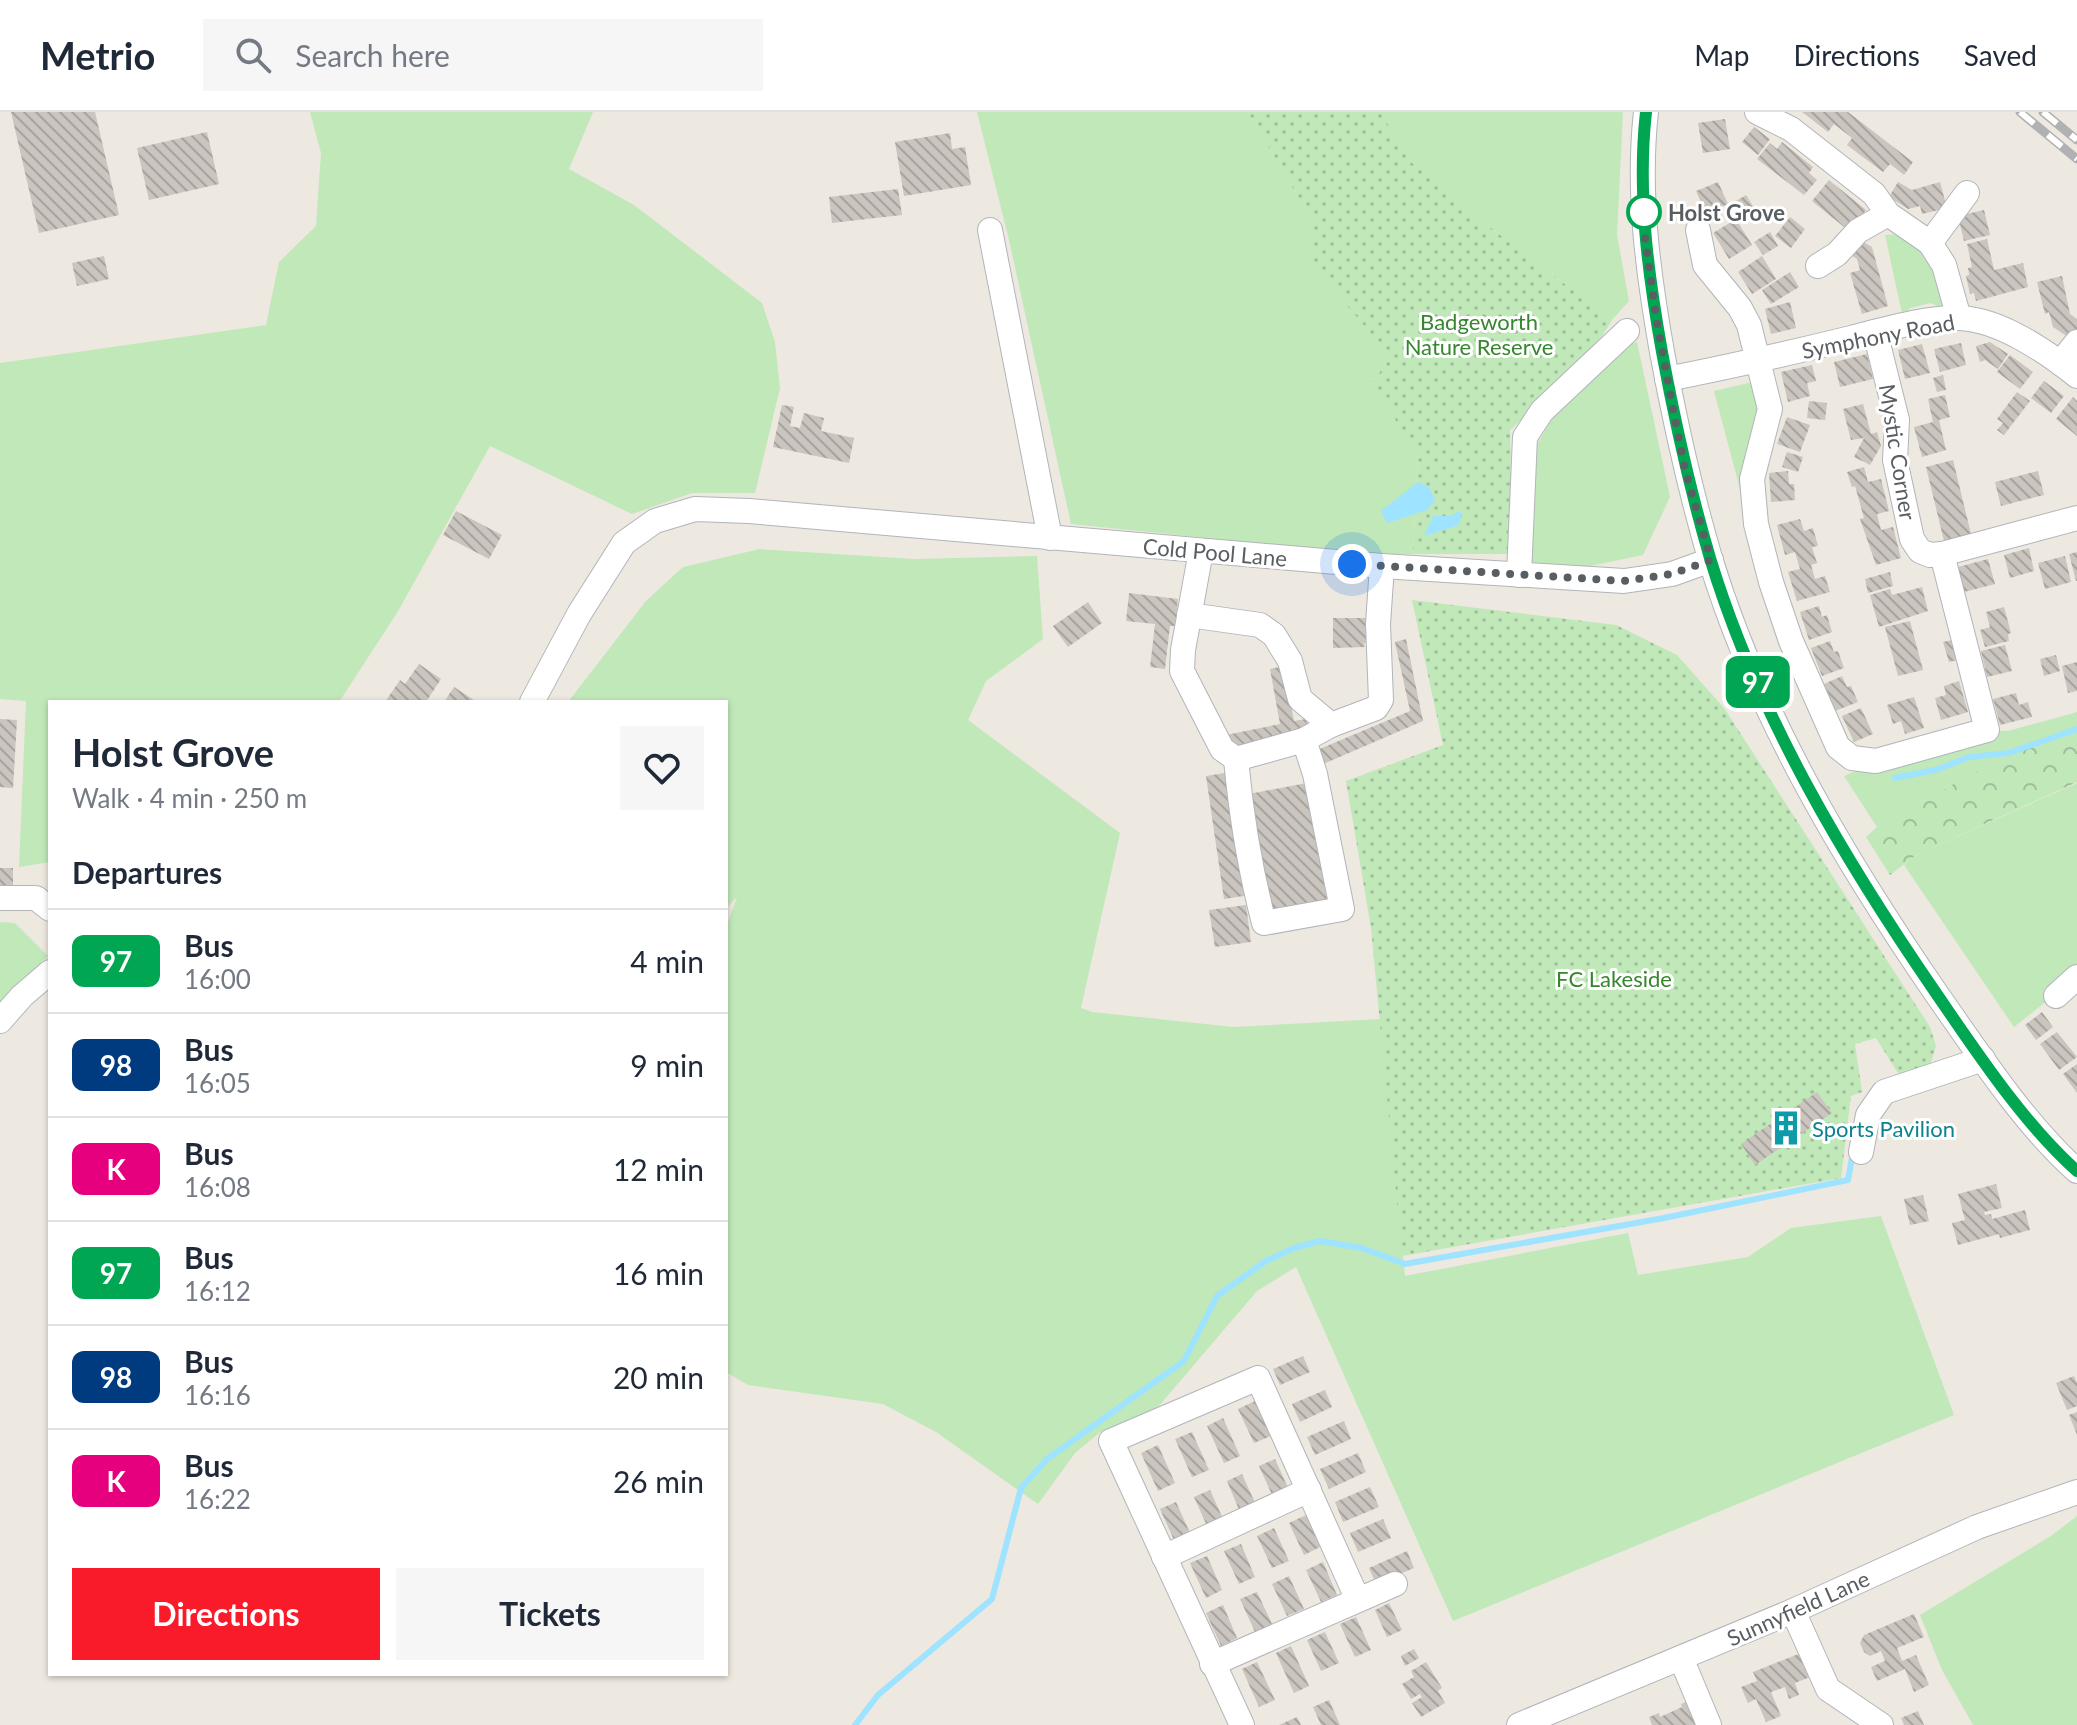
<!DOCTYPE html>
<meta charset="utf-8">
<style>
body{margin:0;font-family:Lato,sans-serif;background:#f6f6f7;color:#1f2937;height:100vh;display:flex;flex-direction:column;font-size:30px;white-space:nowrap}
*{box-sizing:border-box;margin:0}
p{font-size:26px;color:#747a83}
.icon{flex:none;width:44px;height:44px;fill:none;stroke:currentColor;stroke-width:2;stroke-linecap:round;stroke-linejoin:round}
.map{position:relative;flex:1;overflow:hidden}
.drawer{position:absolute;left:48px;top:588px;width:680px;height:976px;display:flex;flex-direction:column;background:#fff;border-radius:0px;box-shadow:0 2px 6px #0004}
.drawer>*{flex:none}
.badge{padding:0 16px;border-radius:12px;font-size:28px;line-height:52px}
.you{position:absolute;width:40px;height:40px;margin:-20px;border:6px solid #fff;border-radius:50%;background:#1a73e8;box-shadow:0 0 0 12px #1a73e833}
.map>.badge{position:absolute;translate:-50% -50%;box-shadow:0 0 0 4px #fff}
h2{padding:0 24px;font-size:30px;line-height:72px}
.round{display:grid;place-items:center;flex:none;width:84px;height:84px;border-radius:0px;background:#f6f6f7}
.overview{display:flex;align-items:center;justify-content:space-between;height:136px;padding:0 24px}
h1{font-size:38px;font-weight:700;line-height:60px}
.button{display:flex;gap:16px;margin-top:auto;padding:16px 24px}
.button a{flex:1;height:92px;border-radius:0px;background:#f91a2a;color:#fff;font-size:32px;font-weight:700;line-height:92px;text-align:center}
.button a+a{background:#f6f6f7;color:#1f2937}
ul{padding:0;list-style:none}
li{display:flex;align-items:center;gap:24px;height:104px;padding:0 24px;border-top:2px solid #e0e1e3}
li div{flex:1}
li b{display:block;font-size:30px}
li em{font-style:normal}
li .badge{min-width:88px;font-weight:700;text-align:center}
header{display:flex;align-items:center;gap:48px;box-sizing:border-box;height:112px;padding:0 40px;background:#fff;border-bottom:2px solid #e0e1e3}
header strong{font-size:38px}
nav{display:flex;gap:44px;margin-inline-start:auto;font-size:28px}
.search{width:560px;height:72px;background:#f6f6f7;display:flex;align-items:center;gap:20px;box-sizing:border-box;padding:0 28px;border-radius:0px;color:#747a83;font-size:30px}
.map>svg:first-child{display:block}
</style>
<header>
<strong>Metrio</strong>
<div class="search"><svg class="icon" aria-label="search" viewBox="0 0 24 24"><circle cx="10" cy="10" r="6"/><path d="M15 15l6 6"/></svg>Search here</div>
<nav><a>Map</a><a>Directions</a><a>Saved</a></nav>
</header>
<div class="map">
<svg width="2077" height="1613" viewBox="0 0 2077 1613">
<defs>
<pattern id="forest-crowns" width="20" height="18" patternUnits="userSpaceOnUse" patternTransform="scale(2)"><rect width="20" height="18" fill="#c0e8b9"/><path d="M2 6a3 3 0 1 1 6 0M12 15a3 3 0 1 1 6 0" fill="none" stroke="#9fbf9a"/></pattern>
<pattern id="park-dots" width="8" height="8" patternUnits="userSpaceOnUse" patternTransform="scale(2)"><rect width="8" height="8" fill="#c0e8b9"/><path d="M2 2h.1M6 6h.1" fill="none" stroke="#9fbf9a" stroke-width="1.8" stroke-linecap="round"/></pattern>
<pattern id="building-back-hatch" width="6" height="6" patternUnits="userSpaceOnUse" patternTransform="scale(2)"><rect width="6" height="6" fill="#cac5bf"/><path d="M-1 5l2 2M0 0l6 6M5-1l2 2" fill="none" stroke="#a7a39f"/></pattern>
</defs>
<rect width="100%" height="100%" fill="#ede8e0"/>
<g fill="#c0e8b9">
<polygon points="310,0 593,0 569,57 634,93 762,191 775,230 780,276 755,381 692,381 632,402 490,334 397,501 339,590 50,590 50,750 19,755 26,589 0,587 0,251 266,213 279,150 316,114 321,41"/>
<polygon points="977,0 1248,0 1312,108 1311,150 1391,245 1371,272 1418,340 1413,442 1365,442 1071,412 1009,128"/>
<polygon points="1380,0 1623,0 1617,123 1629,189 1612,208 1487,113 1411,50"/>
<polygon points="1903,122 1933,147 1948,193 1939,195 1931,191 1910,196 1903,206 1885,123"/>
<polygon points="1637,230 1670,385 1643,443 1585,455 1523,454 1528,348 1550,310 1592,262 1619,235"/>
<polygon points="1753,270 1762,304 1755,306 1745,343 1744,375 1740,377 1714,279"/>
<polygon points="760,437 913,447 1037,444 1043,527 986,569 968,608 1120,721 1081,896 1092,900 1233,915 1380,907 1405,1164 1628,1121 1638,1163 1748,1145 1791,1116 1881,1104 1954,1303 1453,1509 1296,1155 1257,1179 1158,1295 1099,1321 1075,1341 1038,1392 936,1320 883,1292 748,1273 726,1260 726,816 737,785 726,796 726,590 568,590 646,489 683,455"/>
<polygon points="2077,600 2077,617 2009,641 1877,715 1844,664 1884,647 1987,618 2008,619"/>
<polygon points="2077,671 2077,865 2014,915 1904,753 1916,743"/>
<polygon points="0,810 15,811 48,844 0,890"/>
<polygon points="2077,1404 2077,1613 1973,1613 1942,1558 1920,1503 2051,1424"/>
</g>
<polygon fill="url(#forest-crowns)" points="2077,617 2077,670 1916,743 1890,763 1866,725 1877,715 2009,641"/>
<g fill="url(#park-dots)">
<path d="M1248,0H1380L1411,50L1487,113L1612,208C1587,252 1548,284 1510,318L1513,442H1413L1418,341L1371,272L1391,245L1310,150L1312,108Z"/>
<polygon points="1412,488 1616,513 1677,543 1724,596 1930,915 1936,934 1930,953 1901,966 1876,926 1855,932 1862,980 1851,984 1841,1066 1402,1144 1371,816 1346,669 1443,633"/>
</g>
<g fill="#9ee3ff">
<polygon points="1418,370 1429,375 1435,388 1427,398 1387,411 1381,399"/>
<polygon points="1458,399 1462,401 1459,413 1424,424 1433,404 1451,404"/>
</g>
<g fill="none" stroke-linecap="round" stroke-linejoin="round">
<g stroke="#9ee3ff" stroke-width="6">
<polyline points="1895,666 1939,657 1969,645 2009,641 2077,617"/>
<polyline points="855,1613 878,1583 992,1487 1021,1376 1047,1347 1184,1249 1217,1184 1266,1149 1294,1136 1320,1129 1362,1136 1405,1152 1664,1106 1848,1068 1853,1040"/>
</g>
</g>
<g fill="url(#building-back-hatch)">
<polygon points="11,0 95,0 119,103 39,121"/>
<polygon points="1802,0 1848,0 1913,50 1904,63 1890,52 1883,60 1847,33 1852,26 1834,12 1828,20"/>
<polygon points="1725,7 1730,37 1703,41 1698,11"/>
<polygon points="1754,15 1770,27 1758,43 1742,30"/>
<polygon points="207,20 219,72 149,88 137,36"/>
<polygon points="950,21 952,37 965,35 971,73 904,84 895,30"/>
<polygon points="1782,30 1813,55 1809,61 1817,68 1804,83 1757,47 1770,31 1777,37"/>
<polygon points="1829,68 1866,98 1849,119 1812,89"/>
<polygon points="1718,70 1728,92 1706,102 1696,79"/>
<polygon points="1898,70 1912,78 1940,70 1947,96 1922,102 1920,94 1908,97 1889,85"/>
<polygon points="898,77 902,103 832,111 829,85"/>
<polygon points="1746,83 1754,96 1739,105 1731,92"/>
<polygon points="1984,98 1990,123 1964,129 1958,104"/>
<polygon points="1790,105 1805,117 1791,136 1775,124"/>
<polygon points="1736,107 1752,133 1729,147 1713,121"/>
<polygon points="1770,120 1778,134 1763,143 1754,130"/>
<polygon points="1987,127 1994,158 2023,151 2028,175 1976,189 1974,181 1970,182 1966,164 1969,163 1968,156 1972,155 1967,132"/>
<polygon points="1860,128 1872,135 1888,194 1862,202 1850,161 1860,158 1857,147 1851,143"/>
<polygon points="104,144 109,167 77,174 72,151"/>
<polygon points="1762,144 1776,167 1752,182 1738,160"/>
<polygon points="1790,160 1799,175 1771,192 1762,178"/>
<polygon points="2062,164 2070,202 2077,207 2077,218 2071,227 2053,215 2049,200 2045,202 2037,170"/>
<polygon points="1790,190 1796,216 1771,222 1765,197"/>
<polygon points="1990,230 2008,242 1998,257 1985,248 1980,250 1976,234"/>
<polygon points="1961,231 1966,253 1940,260 1934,237"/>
<polygon points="1922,232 1930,261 1905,267 1898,238"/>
<polygon points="1867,242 1873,267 1840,275 1834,250"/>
<polygon points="2010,243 2033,260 2020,277 1997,260"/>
<polygon points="1812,253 1816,269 1807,271 1810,284 1788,290 1781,260"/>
<polygon points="1943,263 1946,278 1937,280 1933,266"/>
<polygon points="2044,269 2064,284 2051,301 2031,286"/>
<polygon points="2017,280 2030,289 2004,323 1997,318 2003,311 1997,307"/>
<polygon points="1945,283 1950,305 1939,308 1946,338 1922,345 1914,315 1933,310 1928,287"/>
<polygon points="2073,285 2077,289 2077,324 2056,307"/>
<polygon points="1809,289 1827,291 1825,308 1807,306"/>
<polygon points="1863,292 1871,322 1877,320 1881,334 1870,353 1854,345 1864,326 1851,328 1843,297"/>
<polygon points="782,293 794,295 790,314 800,316 804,301 824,306 821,319 854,326 849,351 773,335"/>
<polygon points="1787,305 1810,313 1800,340 1777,332"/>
<polygon points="1787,340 1803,345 1798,360 1782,355"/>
<polygon points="1953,348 1971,422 1944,429 1926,355"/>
<polygon points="1864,355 1868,370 1881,367 1889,399 1877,402 1881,418 1893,415 1901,446 1876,453 1860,407 1864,406 1855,374 1852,375 1847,360"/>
<polygon points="1788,359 1789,372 1794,372 1795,388 1771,390 1769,361"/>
<polygon points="2038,359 2044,383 2001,394 1995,370"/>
<polygon points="456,399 502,423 489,447 443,423"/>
<polygon points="1800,407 1804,419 1813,416 1818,434 1812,435 1817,451 1811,453 1815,467 1825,464 1830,480 1797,489 1788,460 1800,457 1795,440 1785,443 1777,413"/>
<polygon points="2029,436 2034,459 2010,466 2004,443"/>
<polygon points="2077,440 2077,469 2076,469 2069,442"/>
<polygon points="2065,444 2071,470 2045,477 2038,451"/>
<polygon points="1988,447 1995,472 1964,480 1958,455"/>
<polygon points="1890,460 1893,474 1868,481 1865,467"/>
<polygon points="1922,475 1928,499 1879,515 1870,483 1890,477 1892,483"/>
<polygon points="1129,481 1178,487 1175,514 1170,514 1165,557 1150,555 1155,512 1126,509"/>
<polygon points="1088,490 1102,511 1068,535 1053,514"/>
<polygon points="1819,494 1822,505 1827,503 1832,520 1809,528 1800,500"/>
<polygon points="2004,495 2011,521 2008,522 2009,529 1985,535 1980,518 1990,515 1986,500"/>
<polygon points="1333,506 1373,506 1373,531 1364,531 1365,535 1333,536"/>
<polygon points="1910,509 1923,558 1898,564 1885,515"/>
<polygon points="1406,527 1423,609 1321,653 1317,638 1410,599 1395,530"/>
<polygon points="1952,528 1958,548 1949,550 1943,530"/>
<polygon points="1830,529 1834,540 1838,539 1844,556 1822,564 1811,536"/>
<polygon points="2005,533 2012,559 1987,565 1981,539"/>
<polygon points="2056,543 2060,559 2044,564 2040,547"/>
<polygon points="2077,550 2077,579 2068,581 2062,554"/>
<polygon points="419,552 441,567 426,590 385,590 400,568 405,572"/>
<polygon points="1284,554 1294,609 1306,607 1309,622 1229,638 1226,623 1280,612 1270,557"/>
<polygon points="1842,564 1847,575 1851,574 1858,590 1835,599 1824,572"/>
<polygon points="1959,569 1968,600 1941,608 1935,586 1946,583 1944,574"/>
<polygon points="454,575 477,590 444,590"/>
<polygon points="2016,581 2019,593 2028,590 2032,605 2000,613 1993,587"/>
<polygon points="1914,585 1924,616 1905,622 1901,609 1893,612 1887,593"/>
<polygon points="1861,596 1873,622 1854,630 1842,604"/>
<polygon points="0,607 17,608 13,676 0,675"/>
<polygon points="1231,660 1250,783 1224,787 1206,664"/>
<polygon points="1312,670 1336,794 1272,806 1249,682"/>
<polygon points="0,756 13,756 13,778 0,777"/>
<polygon points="1246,793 1251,830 1215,835 1209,798"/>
<polygon points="2042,900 2053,915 2036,928 2025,913"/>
<polygon points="2057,920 2077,945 2059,958 2040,932"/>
<polygon points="2077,952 2077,981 2063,962"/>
<polygon points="1817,980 1832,1001 1755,1053 1741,1032"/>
<polygon points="1996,1072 2002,1096 1984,1100 1985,1103 1991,1102 1992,1107 2025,1098 2030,1118 2000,1126 1999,1122 1958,1133 1952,1111 1965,1108 1958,1082"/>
<polygon points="1923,1083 1929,1109 1910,1113 1904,1087"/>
<polygon points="1303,1244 1310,1260 1280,1273 1273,1257"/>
<polygon points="2074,1264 2077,1271 2077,1294 2067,1298 2056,1271"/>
<polygon points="1325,1278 1332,1295 1300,1310 1292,1292"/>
<polygon points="1255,1289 1271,1324 1254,1331 1238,1297"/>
<polygon points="2077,1300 2077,1323 2069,1303"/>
<polygon points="1223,1306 1240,1344 1224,1351 1207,1314"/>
<polygon points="1344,1309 1351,1327 1315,1343 1307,1325"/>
<polygon points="1192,1320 1209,1358 1192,1365 1175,1327"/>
<polygon points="1158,1333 1175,1371 1158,1379 1141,1341"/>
<polygon points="1358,1341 1366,1360 1329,1377 1320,1357"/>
<polygon points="1275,1347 1289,1378 1273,1385 1259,1354"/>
<polygon points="1242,1362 1256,1393 1240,1400 1227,1369"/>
<polygon points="1370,1375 1379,1395 1343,1410 1335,1390"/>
<polygon points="1210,1378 1224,1409 1208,1416 1194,1385"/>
<polygon points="1176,1390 1190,1421 1174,1428 1160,1397"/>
<polygon points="1306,1403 1320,1435 1304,1443 1289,1411"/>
<polygon points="1383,1407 1391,1426 1358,1440 1350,1421"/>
<polygon points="1274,1416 1289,1449 1272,1456 1257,1424"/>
<polygon points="1241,1432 1255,1465 1239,1472 1224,1439"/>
<polygon points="1407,1439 1414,1456 1376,1472 1369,1456"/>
<polygon points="1207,1444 1222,1478 1206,1486 1190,1451"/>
<polygon points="1323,1450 1337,1483 1321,1490 1306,1458"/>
<polygon points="1289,1464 1304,1497 1287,1504 1272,1472"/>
<polygon points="1257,1480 1272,1512 1255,1520 1240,1487"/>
<polygon points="1389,1491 1402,1518 1387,1525 1375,1498"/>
<polygon points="1223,1493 1237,1526 1221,1534 1206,1501"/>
<polygon points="1914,1502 1924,1525 1897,1536 1902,1549 1916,1543 1929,1573 1914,1580 1905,1557 1877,1569 1871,1555 1885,1549 1881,1539 1870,1544 1864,1540 1860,1531 1864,1523"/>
<polygon points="1356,1505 1371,1538 1355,1545 1340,1512"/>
<polygon points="1325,1520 1339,1551 1321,1559 1307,1528"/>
<polygon points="1291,1534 1309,1574 1294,1581 1276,1541"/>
<polygon points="1414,1537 1419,1546 1405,1554 1401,1544"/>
<polygon points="1801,1541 1810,1565 1795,1571 1799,1583 1789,1587 1785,1575 1771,1580 1781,1604 1766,1610 1756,1587 1748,1591 1741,1575 1757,1569 1753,1560"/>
<polygon points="1257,1550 1275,1588 1259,1595 1242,1557"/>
<polygon points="1426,1550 1442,1576 1438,1579 1445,1591 1421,1605 1412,1591 1422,1585 1420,1582 1411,1587 1402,1572 1414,1565 1411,1559"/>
<polygon points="1329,1588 1340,1613 1321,1613 1313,1595"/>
<polygon points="1691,1588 1702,1613 1652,1613 1649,1605 1659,1601 1660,1605 1682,1595 1681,1592"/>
<polygon points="1918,1599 1924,1613 1904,1613 1901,1606"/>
<polygon points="1297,1605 1301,1613 1279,1613"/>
</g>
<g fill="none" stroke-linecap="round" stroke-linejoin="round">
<g stroke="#b1b5b9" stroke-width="26">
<g id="minor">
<path d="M1646,0C1637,80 1648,161 1662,240C1675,310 1690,378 1710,446C1758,604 1845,749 1938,884C1978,941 2025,1013 2077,1059"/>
<polyline points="1757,0 1791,17 1874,82 1888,102 1930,131 1944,153 1959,206"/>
<polyline points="990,118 1050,426"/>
<polyline points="1698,118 1705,153 1740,196 1749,213 1770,297 1752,367 1756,412 1771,470 1791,529 1838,635 1852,646 1876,649 1987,618 1942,442"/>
<polyline points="1930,131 1967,81"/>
<polyline points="1818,154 1837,142 1858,119 1888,102"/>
<polyline points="1875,220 1897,308 1895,348 1912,427 1920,439 1930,443 1942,442 2077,406"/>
<polyline points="2060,251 2077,230"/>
<path d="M1667,267C1729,255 1790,241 1851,226C1883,218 1926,205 1959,206C1999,207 2047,240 2077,264"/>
<polyline points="1201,439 1183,538 1182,559 1222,637 1236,647 1304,628 1331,613 1376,596 1381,588 1378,512 1382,454"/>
<polyline points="1519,463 1525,325 1542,299 1627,219"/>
<polyline points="1189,503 1260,513 1274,523 1290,549 1300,587 1331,613"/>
<polyline points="532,590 579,502 624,431 655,409 695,397 749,399 1382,454 1624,469 1672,462 1711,448"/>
<path d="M1236,647C1241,703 1250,757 1264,811L1342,797L1315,662L1304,628"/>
<polyline points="0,786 36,786 50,797"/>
<polyline points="2056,884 2077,865"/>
<polyline points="0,909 22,884 50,860"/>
<polyline points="1861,1040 1868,1003 1884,980 1983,947"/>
<polyline points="1164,1445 1309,1378"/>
<polyline points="1793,1499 1828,1577 1881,1613"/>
<polyline points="1681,1546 1709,1613"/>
<polyline points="1212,1552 1395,1472"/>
<polyline points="1242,1613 1111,1329 1258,1266 1358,1488"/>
<polyline points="1519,1613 1793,1499 1977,1415 2077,1380"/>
</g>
</g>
<use href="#minor" stroke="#fff" stroke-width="24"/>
<g stroke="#b0b1b2" stroke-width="9">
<g id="rail">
<polyline points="2020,0 2077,47"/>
<polyline points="2043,0 2077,28"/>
</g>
</g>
<use href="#rail" stroke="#fff" stroke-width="6" stroke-dasharray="18" stroke-linecap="butt"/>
</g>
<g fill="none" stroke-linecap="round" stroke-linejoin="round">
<g stroke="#fff" stroke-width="18">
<path id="line" d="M1646,0C1637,80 1648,162 1662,240C1675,310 1690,378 1710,446C1758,604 1845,749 1938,884C1977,941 2025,1013 2077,1059"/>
</g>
<use href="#line" stroke="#00a651" stroke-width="12"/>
<polyline stroke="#595e62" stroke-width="8" stroke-dasharray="0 14.4" points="1352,452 1624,469 1672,462 1711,448 1685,358 1673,297 1657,211 1644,119 1644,95 1644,100"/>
</g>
<defs>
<g id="building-bare" transform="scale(2.76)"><path d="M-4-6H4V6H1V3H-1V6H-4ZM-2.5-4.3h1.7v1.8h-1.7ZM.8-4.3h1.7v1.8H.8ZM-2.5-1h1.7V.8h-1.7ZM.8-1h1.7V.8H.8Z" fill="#0f9aa8" stroke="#fff" stroke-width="2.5" paint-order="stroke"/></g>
</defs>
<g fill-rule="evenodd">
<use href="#building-bare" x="1786" y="1016"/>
</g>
<circle fill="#fff" stroke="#00a651" stroke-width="4" cx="1644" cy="100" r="16"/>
<g text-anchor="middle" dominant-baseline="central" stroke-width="6" stroke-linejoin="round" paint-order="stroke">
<g font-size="22" font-weight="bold" fill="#595e62" stroke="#fff" text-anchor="start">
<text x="1668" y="100">Holst Grove</text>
</g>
<g font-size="22" fill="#35862d" stroke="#fff">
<text x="1479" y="209">Badgeworth<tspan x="1479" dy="25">Nature Reserve</tspan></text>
<text x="1614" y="866">FC Lakeside</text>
</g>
<g font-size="22" fill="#595e62" stroke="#fff">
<text transform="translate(1878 224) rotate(-11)">Symphony Road</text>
<text transform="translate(1898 340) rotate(81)">Mystic Corner</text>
<text transform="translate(1215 440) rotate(5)">Cold Pool Lane</text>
<text transform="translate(1798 1496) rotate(-24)">Sunnyfield Lane</text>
</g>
<g font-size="22" fill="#0d838f" stroke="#fff" text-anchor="start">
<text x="1812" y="1016">Sports Pavilion</text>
</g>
</g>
</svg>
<div class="you" style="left:1352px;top:452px"></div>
<b class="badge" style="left:1758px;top:570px;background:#00a651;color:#fff">97</b>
<section class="drawer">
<div class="overview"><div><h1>Holst Grove</h1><p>Walk · 4 min · 250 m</p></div><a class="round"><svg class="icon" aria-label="heart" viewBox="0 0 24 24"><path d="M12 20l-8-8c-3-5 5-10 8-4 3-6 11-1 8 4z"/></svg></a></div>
<h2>Departures</h2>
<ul>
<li><span class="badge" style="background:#00a651;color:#fff">97</span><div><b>Bus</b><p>16:00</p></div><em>4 min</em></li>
<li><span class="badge" style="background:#003b80;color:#fff">98</span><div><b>Bus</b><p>16:05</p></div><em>9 min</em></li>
<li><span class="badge" style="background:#e6007e;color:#fff">K</span><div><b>Bus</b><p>16:08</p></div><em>12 min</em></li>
<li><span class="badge" style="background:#00a651;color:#fff">97</span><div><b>Bus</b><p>16:12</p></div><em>16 min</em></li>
<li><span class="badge" style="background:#003b80;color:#fff">98</span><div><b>Bus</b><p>16:16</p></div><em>20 min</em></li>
<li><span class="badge" style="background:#e6007e;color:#fff">K</span><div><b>Bus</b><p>16:22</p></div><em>26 min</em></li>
</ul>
<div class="button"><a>Directions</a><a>Tickets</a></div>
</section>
</div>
